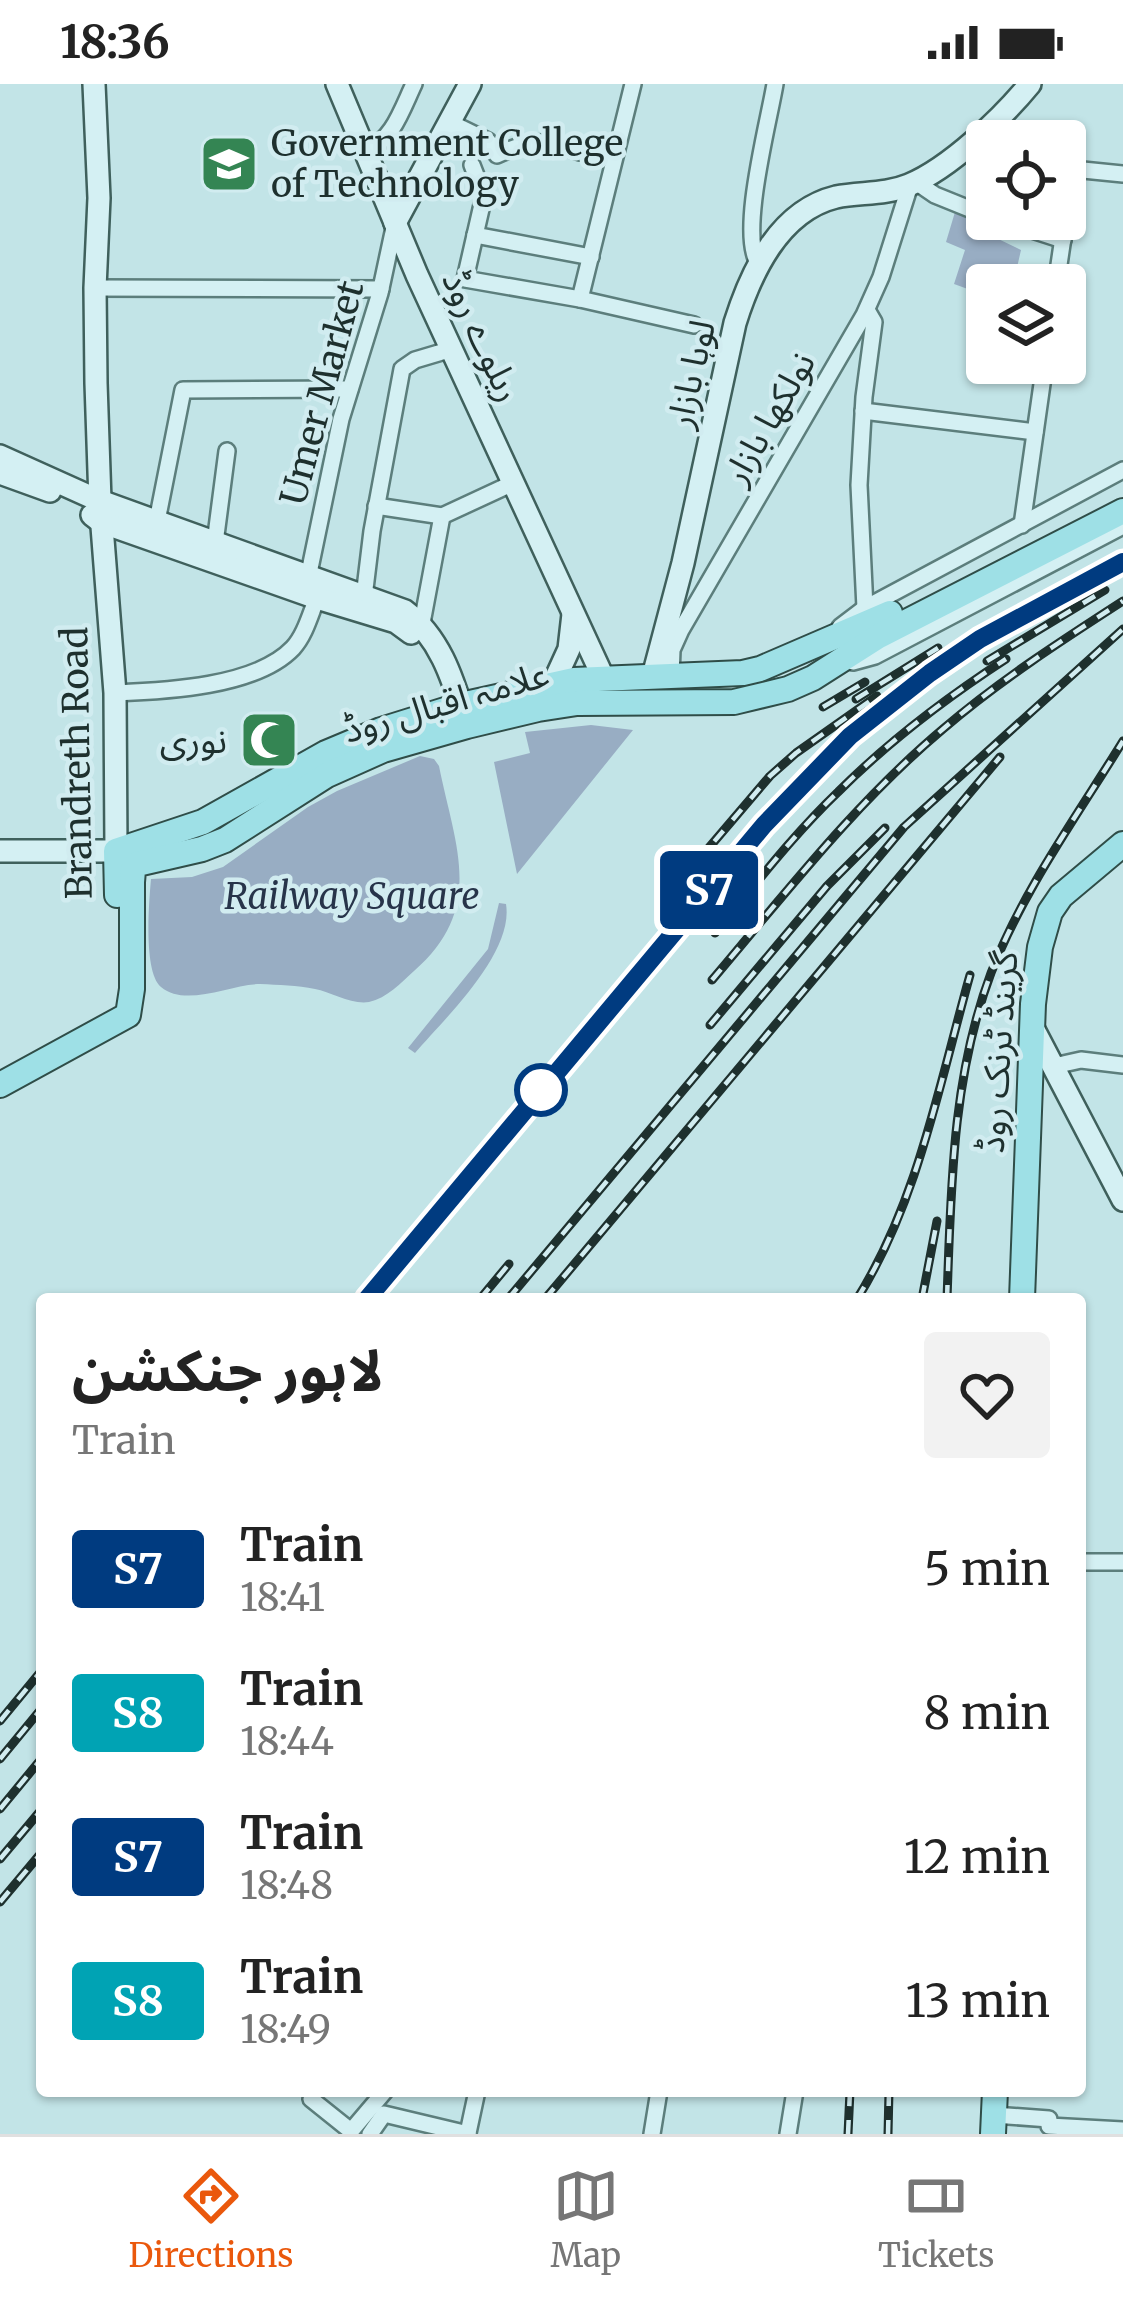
<!DOCTYPE html>
<meta charset="utf-8">
<style>
body{margin:0;font-family:Merriweather,"Noto Sans Arabic",serif;background:#f2f2f2;color:#222;height:100vh;display:flex;flex-direction:column;font-size:45px;white-space:nowrap}
*{box-sizing:border-box;margin:0}
p{font-size:39px;color:#767676}
.icon{flex:none;width:66px;height:66px;fill:none;stroke:currentColor;stroke-width:2;stroke-linecap:round;stroke-linejoin:round}
.map{position:relative;flex:1;overflow:hidden}
.side{position:absolute;left:36px;top:1209px;width:1050px;height:804px;display:flex;flex-direction:column;background:#fff;border-radius:12px;box-shadow:0 3px 9px #0004}
.side>*{flex:none}
.badge{padding:0 24px;border-radius:9px;font-size:42px;line-height:78px}
.buttons{position:absolute;left:966px;top:36px;display:grid;gap:24px}
.buttons a{display:grid;place-items:center;width:120px;height:120px;border-radius:12px;background:#fff;box-shadow:0 3px 9px #0004;font-size:60px}
.map>.badge{position:absolute;translate:-50% -50%;box-shadow:0 0 0 6px #fff}
.round{display:grid;place-items:center;flex:none;width:126px;height:126px;border-radius:12px;background:#f2f2f2}
.head{display:flex;align-items:center;justify-content:space-between;height:204px;padding:0 36px}
h1{font-size:57px;font-weight:700;line-height:90px}
ul{padding:0;list-style:none}
li{display:flex;align-items:center;gap:36px;height:144px;padding:0 36px}
li div{flex:1}
li b{display:block;font-size:45px}
li em{font-style:normal}
li .badge{min-width:132px;font-weight:700;text-align:center}
.status{display:flex;justify-content:space-between;align-items:center;height:84px;padding:0 60px;background:#fff;direction:ltr}
.status svg{height:33px;fill:currentColor}
.tab-bar{display:flex;justify-content:space-around;align-items:center;height:168px;border-top:3px solid #e0e0e0;background:#fff;font-size:33px;color:#767676}
.tab-bar a{display:grid;justify-items:center;gap:6px}
.tab-bar .selected{color:#ea580c}
.map>svg:first-child{display:block}
</style>
<div class="status"><b>18:36</b><svg viewBox="0 0 49 12"><path d="M0 12V9h3v3zM5 12V6h3v6zM10 12V3h3v9zM15 12V0h3v12zM26 1h20v11H26zM47 4h2v5h-2z"/></svg></div>
<div class="map">
<svg width="1123" height="2050" viewBox="0 0 1123 2050">
<rect width="100%" height="100%" fill="#c2e4e7"/>
<g fill="#98adc3">
<polygon points="955,128 971,133 986,149 1021,166 1013,201 987,201 987,212 954,200 965,166 946,158"/>
<polygon points="591,641 633,646 517,790 494,678 530,669 525,648"/>
<path d="M420,672L434,675L439,682C455,762 486,824 414,887C401,899 387,914 369,918C352,921 331,908 315,905C297,901 279,901 260,900C231,900 186,924 161,903C143,888 149,818 151,795L192,793L223,783L308,723L337,707Z"/>
<path d="M499,819L506,820C514,869 446,933 415,969L408,964L488,865Z"/>
</g>
<g fill="none" stroke-linecap="round" stroke-linejoin="round">
<g stroke="#5c7e7c" stroke-width="20">
<g id="street">
<path d="M449,38L488,57L497,71C536,53 540,57 580,68"/>
<path d="M366,67C393,56 402,25 414,0"/>
<polyline points="472,81 484,112 465,195 580,215 694,241"/>
<polyline points="1073,85 1123,90"/>
<polyline points="916,98 935,111 987,132"/>
<polyline points="998,135 1063,156"/>
<polyline points="475,151 591,173"/>
<path d="M759,180C738,152 769,37 775,0"/>
<polyline points="1056,201 1076,66"/>
<polyline points="95,204 381,205"/>
<polyline points="580,215 633,0"/>
<polyline points="863,327 1035,348"/>
<polyline points="376,422 442,432 513,399"/>
<polyline points="157,437 183,306 350,305"/>
<polyline points="1022,441 1045,279"/>
<polyline points="215,459 227,367"/>
<polyline points="308,494 341,335 380,209 395,139"/>
<polyline points="364,513 372,447 402,285 415,276 452,265"/>
<polyline points="865,524 859,401 864,313 874,238 867,226"/>
<polyline points="422,539 442,432"/>
<polyline points="840,543 865,524 1123,386"/>
<polyline points="853,578 875,572 1123,442"/>
<polyline points="671,592 672,566 681,546 864,231 881,193 910,101"/>
<path d="M115,609C165,607 256,603 293,564C305,551 310,531 317,514"/>
<polyline points="1054,982 1081,976 1123,981"/>
<polyline points="1080,1478 1123,1478"/>
<polyline points="311,2015 351,2047 385,2007"/>
<polyline points="994,2031 1049,2035 1049,2042 1123,2046"/>
<polyline points="468,2049 477,2007"/>
<polyline points="370,2050 384,2030 468,2050"/>
<polyline points="652,2050 659,2007"/>
<polyline points="788,2050 795,2007"/>
</g>
</g>
<g stroke="#3f605c" stroke-width="26">
<g id="secondary">
<polyline points="337,0 417,191 603,593"/>
<polyline points="395,139 470,0"/>
<path d="M0,372L100,417L405,527C439,553 452,592 464,632"/>
<polyline points="0,389 50,407"/>
<polyline points="92,431 101,438 317,514 396,538 411,549"/>
<path d="M653,592L683,479L735,239C751,188 779,127 836,113C860,108 885,111 909,101C950,84 1002,34 1030,0"/>
<polyline points="553,600 569,565 573,530"/>
<polyline points="0,767 116,767 115,609 100,417 96,299 95,204 99,114 94,0"/>
<polyline points="1032,942 1123,1116"/>
</g>
</g>
<g stroke="#2f4d48" stroke-width="28">
<g id="primary">
<polyline points="117,811 116,767 203,738 326,669 381,646 461,621 574,596 743,589 760,585 890,529"/>
<polyline points="0,1001 128,931 132,905 132,798 133,786 137,780 202,765 225,756 327,691 383,666 467,642 538,625 577,619 734,618 788,605 813,594 879,552 1123,427"/>
<polyline points="1022,1215 1033,920 1040,863 1050,828 1061,812 1123,760"/>
<polyline points="993,2050 995,2007"/>
</g>
</g>
<use href="#street" stroke="#d4f0f3" stroke-width="15"/>
<use href="#secondary" stroke="#d4f0f3" stroke-width="21"/>
<use href="#primary" stroke="#9ee0e6" stroke-width="24"/>
<g stroke="#1e302e" stroke-width="9">
<g id="rail">
<polyline points="987,577 1105,506"/>
<polyline points="856,615 938,564"/>
<polyline points="823,623 865,598"/>
<polyline points="678,800 770,692 796,669 877,612"/>
<path d="M715,849C755,801 793,751 838,708C889,657 946,614 1006,575"/>
<path d="M643,884C709,805 773,719 851,651C933,580 1026,525 1123,478"/>
<path d="M712,896C785,810 856,718 943,645C999,597 1061,557 1123,517"/>
<polyline points="710,941 827,802 885,744"/>
<polyline points="367,1215 442,1124"/>
<polyline points="480,1215 509,1180"/>
<polyline points="508,1215 904,743 1123,545"/>
<polyline points="545,1215 1000,673"/>
<path d="M857,1215C918,1117 939,1001 970,891"/>
<polyline points="922,1215 937,1137"/>
<path d="M947,1215C951,1105 952,993 991,889C1023,806 1077,732 1123,657"/>
<polyline points="0,1637 42,1586"/>
<polyline points="0,1675 42,1624"/>
<polyline points="0,1725 42,1674"/>
<polyline points="0,1775 42,1725"/>
<polyline points="0,1818 42,1768"/>
<polyline points="848,2050 850,2007"/>
<polyline points="888,2050 889,2007"/>
</g>
</g>
<use href="#rail" stroke="#d1ecf0" stroke-width="4.5" stroke-dasharray="14" stroke-linecap="butt"/>
</g>
<g fill="none" stroke-linecap="round" stroke-linejoin="round">
<g stroke="#fff" stroke-width="27">
<polyline id="line" points="367,1215 764,741 850,652 930,589 980,555 1123,478"/>
</g>
<use href="#line" stroke="#003b80" stroke-width="18"/>
</g>
<defs>
<g id="university-square" transform="scale(3)"><rect x="-9" y="-9" width="18" height="18" rx="4" fill="#348553" stroke="#d1ecf0"/><path d="M0-5L7-2L0 1L-7-2ZM-4 1L0 2.5L4 1V4Q0 6-4 4Z" fill="#fff"/></g>
<g id="mosque-square" transform="scale(3)"><rect x="-9" y="-9" width="18" height="18" rx="4" fill="#348553" stroke="#d1ecf0"/><path d="M3.5-4.9A6 6 0 1 0 3.5 4.9A5 5 0 1 1 3.5-4.9Z" fill="#fff"/></g>
</defs>
<g fill-rule="evenodd">
<use href="#university-square" x="229" y="80"/>
<use href="#mosque-square" x="269" y="656"/>
</g>
<circle fill="#fff" stroke="#003b80" stroke-width="6" cx="541" cy="1006" r="24"/>
<g text-anchor="middle" dominant-baseline="central" stroke-width="9" stroke-linejoin="round" paint-order="stroke">
<g font-size="36" fill="#1e302e" stroke="#d1ecf0" text-anchor="start">
<text x="271" y="59">Government College<tspan x="271" dy="41">of Technology</tspan></text>
<text x="227" y="656" text-anchor="end">نوری</text>
</g>
<g font-size="36" fill="#1e302e" stroke="#d1ecf0">
<text transform="translate(482 252) rotate(65)">ریلوے روڈ</text>
<text transform="translate(691 290) rotate(-77)">لوہا بازار</text>
<text transform="translate(322 309) rotate(-75)">Umer Market</text>
<text transform="translate(769 334) rotate(-60)">نولکھا بازار</text>
<text transform="translate(446 618) rotate(-16)">علامہ اقبال روڈ</text>
<text transform="translate(77 679) rotate(-91)">Brandreth Road</text>
<text transform="translate(998 968) rotate(-86)">گرینڈ ٹرنک روڈ</text>
</g>
<g font-size="36" font-style="italic" fill="#27344a" stroke="#d1ecf0">
<text x="352" y="812">Railway Square</text>
</g>
</g>
</svg>
<div class="buttons">
<a><svg class="icon" aria-label="locate" viewBox="0 0 24 24"><circle cx="12" cy="12" r="6"/><path d="M12 2v4M12 18v4M2 12h4M18 12h4"/></svg></a>
<a><svg class="icon" aria-label="layers" viewBox="0 0 24 24"><path d="M12 4l9 5-9 5-9-5zM3 14l9 5 9-5"/></svg></a>
</div>
<b class="badge" style="left:709px;top:806px;background:#003b80;color:#fff">S7</b>
<section class="side">
<div class="head"><div><h1>لاہور جنکشن</h1><p>Train</p></div><a class="round"><svg class="icon" aria-label="heart" viewBox="0 0 24 24"><path d="M12 20l-8-8c-3-5 5-10 8-4 3-6 11-1 8 4z"/></svg></a></div>
<ul>
<li><span class="badge" style="background:#003b80;color:#fff">S7</span><div><b>Train</b><p>18:41</p></div><em>5 min</em></li>
<li><span class="badge" style="background:#00a3b4;color:#fff">S8</span><div><b>Train</b><p>18:44</p></div><em>8 min</em></li>
<li><span class="badge" style="background:#003b80;color:#fff">S7</span><div><b>Train</b><p>18:48</p></div><em>12 min</em></li>
<li><span class="badge" style="background:#00a3b4;color:#fff">S8</span><div><b>Train</b><p>18:49</p></div><em>13 min</em></li>
</ul>
</section>
</div>
<nav class="tab-bar">
<a class="selected"><svg class="icon" aria-label="directions" viewBox="0 0 24 24"><path d="M12 3l9 9-9 9-9-9zM9 14v-3h6M13 9l2 2-2 2"/></svg>Directions</a>
<a><svg class="icon" aria-label="map" viewBox="0 0 24 24"><path d="M3 6l6-2 6 2 6-2v14l-6 2-6-2-6 2zM9 4v14M15 6v14"/></svg>Map</a>
<a><svg class="icon" aria-label="tickets" viewBox="0 0 24 24"><path d="M3 7h18v10H3zM15 7v10"/></svg>Tickets</a>
</nav>
